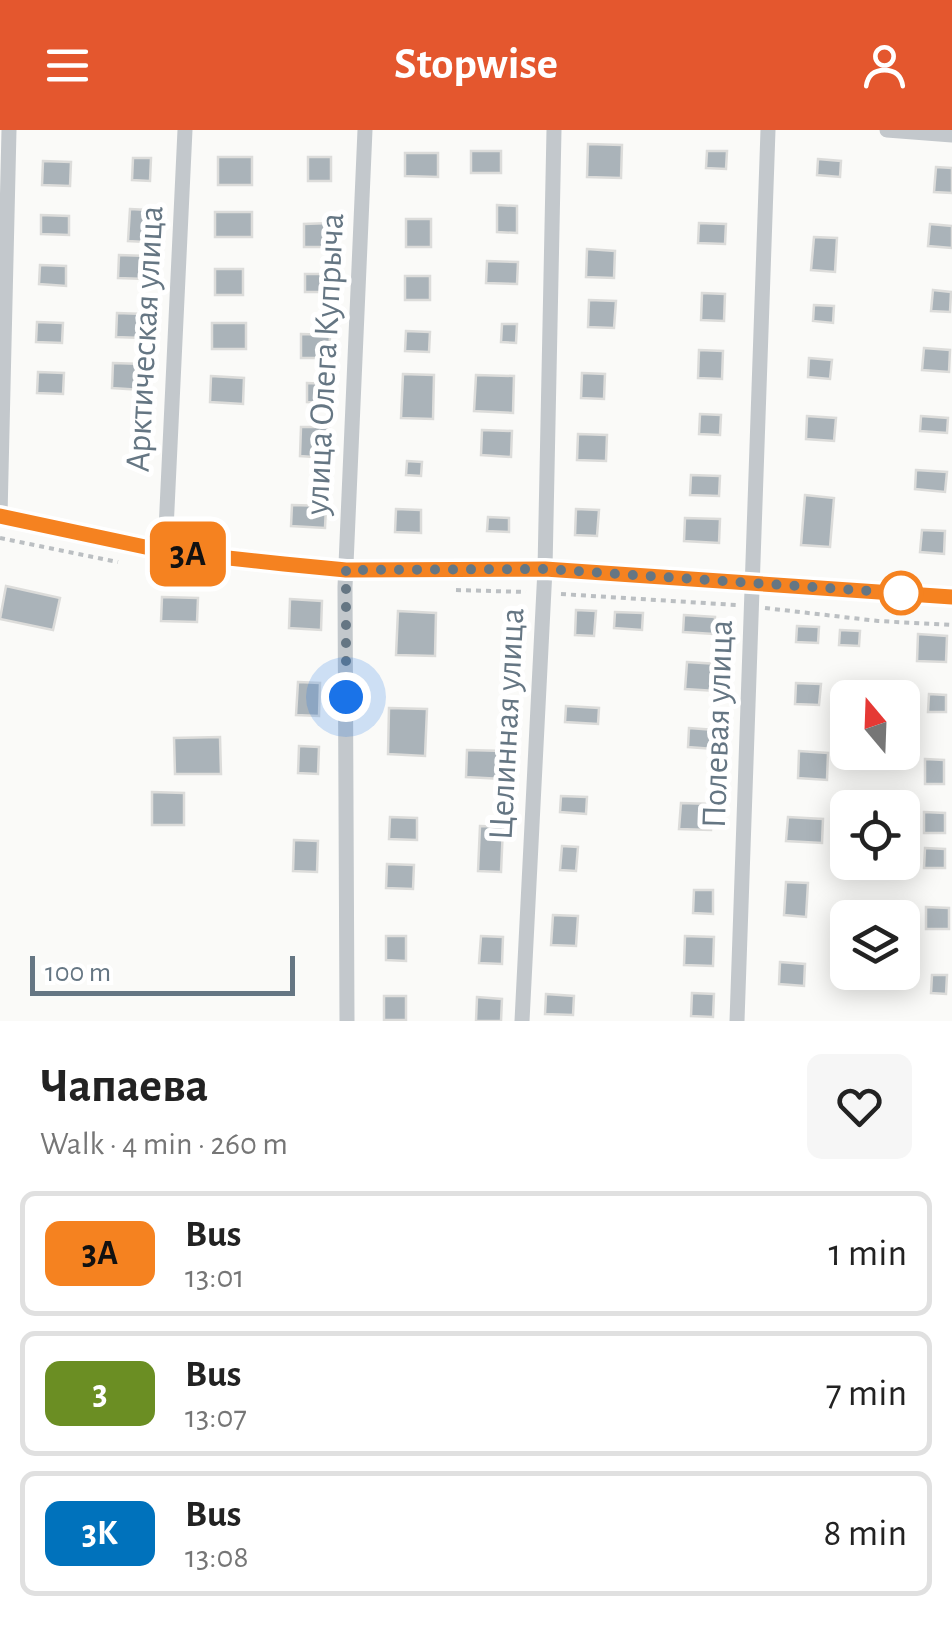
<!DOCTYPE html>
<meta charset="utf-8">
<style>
body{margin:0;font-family:"Alegreya Sans",sans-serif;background:#f6f6f6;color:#222;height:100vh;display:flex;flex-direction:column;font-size:38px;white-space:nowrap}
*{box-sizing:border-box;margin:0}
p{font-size:32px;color:#767676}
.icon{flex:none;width:55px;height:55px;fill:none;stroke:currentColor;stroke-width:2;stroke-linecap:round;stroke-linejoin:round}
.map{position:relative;height:891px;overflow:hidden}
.side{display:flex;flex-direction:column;background:#fff;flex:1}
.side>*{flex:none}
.badge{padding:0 20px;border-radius:15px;font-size:35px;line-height:65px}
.needle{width:65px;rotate:341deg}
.tools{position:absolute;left:830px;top:550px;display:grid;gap:20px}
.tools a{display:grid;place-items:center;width:90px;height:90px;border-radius:15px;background:#fff;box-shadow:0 5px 25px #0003;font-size:50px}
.scale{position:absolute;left:30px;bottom:25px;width:265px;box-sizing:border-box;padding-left:10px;border:5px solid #657683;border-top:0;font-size:28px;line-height:35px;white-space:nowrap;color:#657683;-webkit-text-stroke:8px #fff;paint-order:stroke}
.you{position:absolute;width:50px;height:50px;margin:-25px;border:8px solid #fff;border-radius:50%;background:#1a73e8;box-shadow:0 0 0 15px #1a73e833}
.map>.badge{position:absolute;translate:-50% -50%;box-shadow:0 0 0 5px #fff}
.round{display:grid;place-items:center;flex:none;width:105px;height:105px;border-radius:15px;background:#f6f6f6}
.overview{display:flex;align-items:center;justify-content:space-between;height:170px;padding:0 40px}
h1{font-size:48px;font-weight:600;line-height:75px}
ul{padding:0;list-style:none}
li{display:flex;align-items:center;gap:30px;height:125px;margin:0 20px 15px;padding:0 20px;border:5px solid #e0e0e0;border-radius:15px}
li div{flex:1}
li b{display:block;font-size:38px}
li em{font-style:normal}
li .badge{min-width:110px;font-weight:700;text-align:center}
header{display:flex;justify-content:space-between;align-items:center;height:130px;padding:0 40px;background:#e4572e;color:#fff;font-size:45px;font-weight:600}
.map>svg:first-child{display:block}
</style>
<header><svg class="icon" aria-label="menu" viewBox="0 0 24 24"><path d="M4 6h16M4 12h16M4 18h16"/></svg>Stopwise<svg class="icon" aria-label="person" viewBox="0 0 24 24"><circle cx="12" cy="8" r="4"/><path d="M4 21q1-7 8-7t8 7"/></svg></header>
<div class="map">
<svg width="952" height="891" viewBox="0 0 952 891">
<rect width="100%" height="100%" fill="#fafaf8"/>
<g fill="#aab3b9" stroke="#dcdcda" stroke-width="2.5">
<polygon points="588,14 622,15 621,48 587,47"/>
<rect x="471" y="21" width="30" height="22"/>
<polygon points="707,21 727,21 726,39 706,38"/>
<polygon points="405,23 438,23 438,47 405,46"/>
<rect x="218" y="27" width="34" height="28"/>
<rect x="308" y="27" width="23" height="24"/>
<polygon points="133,28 151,28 150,51 132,50"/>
<polygon points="818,29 841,31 840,47 817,45"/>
<polygon points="43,31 71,32 70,56 42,55"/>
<polygon points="936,37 952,38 952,63 934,62"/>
<polygon points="497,75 517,76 517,103 497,102"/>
<polygon points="130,79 148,80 146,112 128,111"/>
<rect x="215" y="82" width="37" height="25"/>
<polygon points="41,85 69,86 69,105 41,104"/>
<rect x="406" y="89" width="25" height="28"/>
<polygon points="330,93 330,117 304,117 304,94"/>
<polygon points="699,93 726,94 725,114 698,113"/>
<polygon points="930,94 952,96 952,118 928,116"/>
<polygon points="814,107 837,108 835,142 811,140"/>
<polygon points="587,119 615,121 614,148 586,147"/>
<polygon points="119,125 147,126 146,149 118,148"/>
<polygon points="487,131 518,132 517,154 486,153"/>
<polygon points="40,135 66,136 66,156 39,154"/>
<rect x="215" y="139" width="28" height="26"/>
<rect x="305" y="144" width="22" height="18"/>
<rect x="405" y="146" width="25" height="24"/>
<polygon points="933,160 951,162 950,182 931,181"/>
<polygon points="702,163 725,164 724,191 701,190"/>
<polygon points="589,170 616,171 614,198 588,197"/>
<polygon points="814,175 834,176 833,193 813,191"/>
<polygon points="117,183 144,184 143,208 116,207"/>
<polygon points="37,192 63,193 62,213 36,212"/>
<rect x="212" y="193" width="34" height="26"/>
<polygon points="502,194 517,194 516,213 501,212"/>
<polygon points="406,201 430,202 429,222 405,221"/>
<polygon points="301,204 330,205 329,228 301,228"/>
<polygon points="924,218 950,220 949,242 922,240"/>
<polygon points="699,220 723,221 722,249 698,248"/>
<polygon points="809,228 832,230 830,249 808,247"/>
<polygon points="113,233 143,234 142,260 112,258"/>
<polygon points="38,242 64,243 63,264 37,263"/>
<polygon points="582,243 605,244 604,269 581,268"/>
<polygon points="403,244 434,245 433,289 401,288"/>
<polygon points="476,245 514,246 513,283 474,281"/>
<polygon points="211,246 244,248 243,274 210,272"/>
<polygon points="307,253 327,254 327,273 307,272"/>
<polygon points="700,284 721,285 720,305 699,304"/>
<polygon points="807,286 836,288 834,311 806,309"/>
<polygon points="921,286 948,288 947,303 920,301"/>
<polygon points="301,297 329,297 328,328 300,326"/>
<polygon points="482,300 512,301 511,327 481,325"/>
<polygon points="578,304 607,305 606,331 577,330"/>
<polygon points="407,331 422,332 421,346 406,345"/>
<polygon points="916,340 947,342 945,362 915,359"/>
<polygon points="691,345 720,346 719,366 690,365"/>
<polygon points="805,365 834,368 830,417 801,415"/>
<polygon points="292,375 326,376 325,398 291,396"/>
<polygon points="396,379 421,380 421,403 395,402"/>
<polygon points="576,379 599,380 597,406 575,405"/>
<polygon points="488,387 509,388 509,402 487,401"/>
<polygon points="685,388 720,389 719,413 684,411"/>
<polygon points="922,400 945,401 944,424 920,422"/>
<polygon points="6,456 60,468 53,500 0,489"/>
<polygon points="162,467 198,468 197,492 161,491"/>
<polygon points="290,469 322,471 321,500 289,498"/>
<polygon points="576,480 596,481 594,506 575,505"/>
<polygon points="398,481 436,483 435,526 396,525"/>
<polygon points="615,482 643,483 642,500 614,498"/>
<polygon points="684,485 715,487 714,504 683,502"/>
<polygon points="797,496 819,497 818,513 796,512"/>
<polygon points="840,500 860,501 859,516 839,515"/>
<polygon points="918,504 947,506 946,532 917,531"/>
<polygon points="687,532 718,534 716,561 685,559"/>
<polygon points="298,552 320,553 319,586 296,585"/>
<polygon points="796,553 821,554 819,575 795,574"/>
<polygon points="929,564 946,565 946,582 928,582"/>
<polygon points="566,576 599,578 598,594 565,592"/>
<polygon points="389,578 427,579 425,626 388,624"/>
<polygon points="689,598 715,600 714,619 688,617"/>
<polygon points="220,607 221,644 175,644 174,608"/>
<polygon points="299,616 319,617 318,644 298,643"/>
<polygon points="467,620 504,621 503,649 466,647"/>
<polygon points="799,621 828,623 827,650 798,648"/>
<polygon points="925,629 944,630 944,654 925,654"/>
<polygon points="152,662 184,663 184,695 152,695"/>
<polygon points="561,666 587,667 586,684 560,682"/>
<polygon points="681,673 712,674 711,700 679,699"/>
<polygon points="924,682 945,683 945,703 924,703"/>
<polygon points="390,687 417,688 417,710 389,709"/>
<polygon points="788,687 823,689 822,713 786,711"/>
<polygon points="480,696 503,697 501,742 478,741"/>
<polygon points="294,710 318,711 317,742 293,741"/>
<polygon points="562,716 578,717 576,741 560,740"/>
<polygon points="925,718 945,719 945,738 924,738"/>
<polygon points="387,734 414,735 413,759 386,758"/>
<polygon points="786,752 808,753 806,787 784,785"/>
<polygon points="694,760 713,760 713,784 693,783"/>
<polygon points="926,777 949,778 949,799 926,799"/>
<polygon points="553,785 578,786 576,816 551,815"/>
<polygon points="386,806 406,806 406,831 386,830"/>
<polygon points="481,806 503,807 502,834 479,833"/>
<polygon points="685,806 714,807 713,836 684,835"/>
<polygon points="780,832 805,834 804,856 779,854"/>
<polygon points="932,845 947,845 946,864 931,863"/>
<polygon points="692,863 714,864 713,887 691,886"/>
<polygon points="546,864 574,866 573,885 545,884"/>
<rect x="384" y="866" width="22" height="24"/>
<polygon points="477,867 502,869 501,891 476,891"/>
</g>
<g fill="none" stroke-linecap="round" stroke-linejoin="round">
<g stroke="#bbbfc2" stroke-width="4" stroke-dasharray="5 5" stroke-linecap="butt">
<polyline points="0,408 118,432"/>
<polyline points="456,460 526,462"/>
<polyline points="561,464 736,475"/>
<polyline points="765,478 878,491 952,495"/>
</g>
<g stroke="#c3c8cc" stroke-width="15">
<polyline points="887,0 952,5"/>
<polyline points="0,386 9,0"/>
<polyline points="165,421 185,0"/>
<polyline points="347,891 345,457 365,0"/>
<polyline points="522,891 545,439 554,0"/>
<polyline points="737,891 768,0"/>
</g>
<polyline stroke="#c3c8cc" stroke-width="20" points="0,386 165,421 346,440 545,439 952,467"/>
</g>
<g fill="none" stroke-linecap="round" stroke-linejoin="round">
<g stroke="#fff" stroke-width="22">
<polyline id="line" points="0,386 164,421 284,434 346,440 545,439 952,467"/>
</g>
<use href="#line" stroke="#f58220" stroke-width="15"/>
<polyline stroke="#657683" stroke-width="10" stroke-dasharray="0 18" points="346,567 346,440 545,439 901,463"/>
</g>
<circle fill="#fff" stroke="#f58220" stroke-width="5" cx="901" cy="463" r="20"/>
<g text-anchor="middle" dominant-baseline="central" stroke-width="10" stroke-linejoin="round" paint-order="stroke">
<g font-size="35" fill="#657683" stroke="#fff">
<text transform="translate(145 209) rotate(-87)">Арктическая улица</text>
<text transform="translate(325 234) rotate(-87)">улица Олега Купрыча</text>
<text transform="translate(507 594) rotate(-87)">Целинная улица</text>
<text transform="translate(718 594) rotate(-88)">Полевая улица</text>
</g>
</g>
</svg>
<div class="tools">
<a><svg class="needle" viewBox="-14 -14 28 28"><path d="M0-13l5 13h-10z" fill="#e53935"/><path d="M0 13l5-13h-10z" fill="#767676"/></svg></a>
<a><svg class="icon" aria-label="locate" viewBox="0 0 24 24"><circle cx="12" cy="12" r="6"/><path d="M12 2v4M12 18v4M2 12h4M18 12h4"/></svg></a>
<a><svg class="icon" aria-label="layers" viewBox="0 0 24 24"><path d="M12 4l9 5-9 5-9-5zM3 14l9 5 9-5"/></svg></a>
</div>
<div class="scale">100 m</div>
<div class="you" style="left:346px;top:567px"></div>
<b class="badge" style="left:188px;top:424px;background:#f58220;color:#111">3А</b>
</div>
<section class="side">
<div class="overview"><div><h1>Чапаева</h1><p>Walk · 4 min · 260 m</p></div><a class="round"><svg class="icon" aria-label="heart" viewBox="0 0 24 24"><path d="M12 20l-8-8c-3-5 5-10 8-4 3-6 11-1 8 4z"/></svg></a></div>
<ul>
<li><span class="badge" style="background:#f58220;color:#111">3А</span><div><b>Bus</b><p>13:01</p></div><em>1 min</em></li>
<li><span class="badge" style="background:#6b8e23;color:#fff">3</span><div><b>Bus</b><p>13:07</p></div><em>7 min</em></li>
<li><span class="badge" style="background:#0072bc;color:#fff">3К</span><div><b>Bus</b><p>13:08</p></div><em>8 min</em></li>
</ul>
</section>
